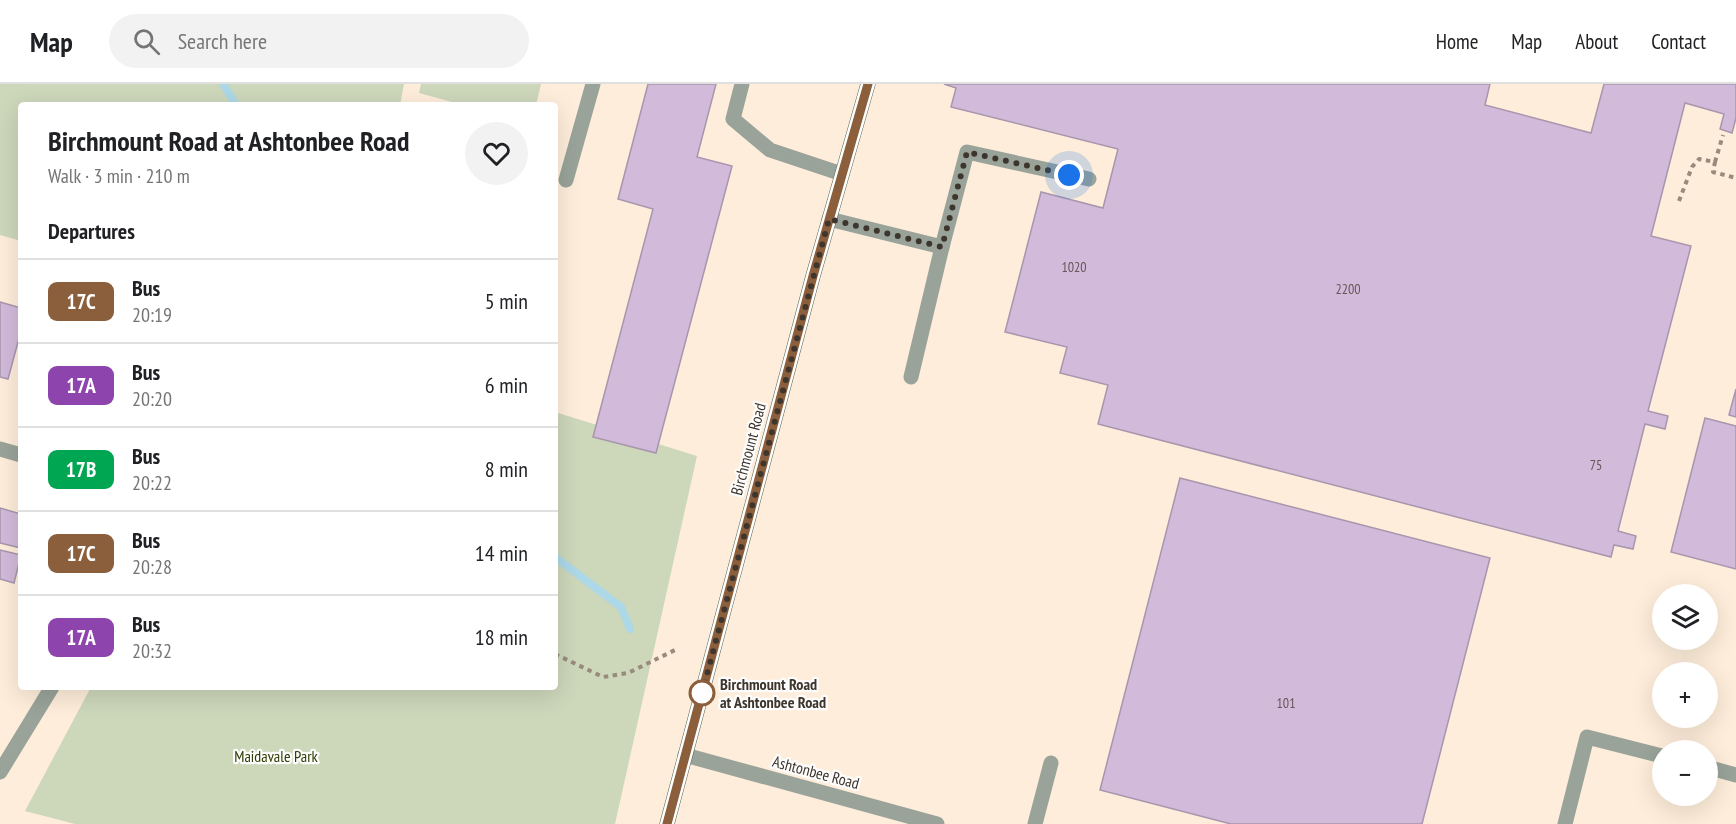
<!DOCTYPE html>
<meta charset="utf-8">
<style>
body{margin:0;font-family:"PT Sans Narrow",sans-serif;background:#f2f2f2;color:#202124;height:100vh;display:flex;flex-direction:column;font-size:22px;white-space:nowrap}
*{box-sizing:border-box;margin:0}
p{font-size:20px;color:#757577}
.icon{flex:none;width:33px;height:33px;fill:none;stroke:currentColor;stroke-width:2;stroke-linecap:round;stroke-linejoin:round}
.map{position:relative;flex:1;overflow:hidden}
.drawer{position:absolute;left:18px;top:18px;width:540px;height:588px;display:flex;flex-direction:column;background:#fff;border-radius:6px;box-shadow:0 6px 24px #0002}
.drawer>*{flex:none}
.badge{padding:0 12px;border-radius:9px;font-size:21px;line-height:39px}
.buttons{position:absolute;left:1652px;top:500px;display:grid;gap:12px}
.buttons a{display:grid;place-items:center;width:66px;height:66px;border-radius:50%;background:#fff;box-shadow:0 6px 24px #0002;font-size:30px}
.you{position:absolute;width:30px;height:30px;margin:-15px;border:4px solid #fff;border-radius:50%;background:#1a73e8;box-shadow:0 0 0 9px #1a73e833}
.map>.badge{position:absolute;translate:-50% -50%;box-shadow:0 0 0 3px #fff}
h2{padding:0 30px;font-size:22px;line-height:54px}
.round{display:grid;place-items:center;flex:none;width:63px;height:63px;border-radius:32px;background:#f2f2f2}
.headline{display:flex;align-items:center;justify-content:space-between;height:102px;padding:0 30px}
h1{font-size:28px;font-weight:700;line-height:45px}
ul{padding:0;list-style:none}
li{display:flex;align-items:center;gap:18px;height:84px;padding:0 30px;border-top:2px solid #e0e0e0}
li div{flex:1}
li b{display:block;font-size:22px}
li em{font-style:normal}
li .badge{min-width:66px;font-weight:700;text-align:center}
header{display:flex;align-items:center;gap:36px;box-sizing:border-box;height:84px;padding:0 30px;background:#fff;border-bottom:2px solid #e0e0e0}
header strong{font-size:28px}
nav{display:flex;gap:33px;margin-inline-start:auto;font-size:21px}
.search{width:420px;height:54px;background:#f2f2f2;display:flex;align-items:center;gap:15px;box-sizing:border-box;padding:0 21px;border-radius:33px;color:#757577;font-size:22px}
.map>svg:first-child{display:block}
</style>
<header>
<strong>Map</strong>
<div class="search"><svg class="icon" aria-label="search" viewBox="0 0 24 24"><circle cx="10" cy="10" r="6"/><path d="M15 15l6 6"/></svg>Search here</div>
<nav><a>Home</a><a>Map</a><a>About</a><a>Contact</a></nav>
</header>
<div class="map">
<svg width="1736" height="740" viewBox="0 0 1736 740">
<rect width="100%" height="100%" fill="#feedda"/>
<g fill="#cdd7ba">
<polygon points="0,0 404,0 400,21 21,21 21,157 0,151"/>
<polygon points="421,0 541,0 536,21 463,21 419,9"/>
<polygon points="555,328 697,372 615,740 75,740 25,727 91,603 555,603"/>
</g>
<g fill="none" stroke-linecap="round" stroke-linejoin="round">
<g stroke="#add8e7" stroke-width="8">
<polyline points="223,0 236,21"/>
<polyline points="555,473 621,523 630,545"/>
</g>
</g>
<g fill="#d2bada" stroke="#a796ad" stroke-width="1.5">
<polygon points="648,0 716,0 697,73 732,82 656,369 593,353 653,125 618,115"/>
<polygon points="944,0 1490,0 1485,21 1591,49 1604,0 1736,0 1736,34 1732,49 1720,45 1724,30 1685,19 1651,152 1691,162 1648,327 1668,332 1665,345 1645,340 1618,447 1636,452 1633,465 1614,461 1611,473 1098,340 1108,301 1060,289 1067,263 1005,248 1041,108 1103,124 1118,65 951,23 956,4"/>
<polygon points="0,218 21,224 21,247 8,295 0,293"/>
<polygon points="1736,305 1736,333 1729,331"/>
<polygon points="1705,334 1736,342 1736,485 1671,468"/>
<polygon points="1180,394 1490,474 1422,740 1231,740 1100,706"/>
<polygon points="0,424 21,430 21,464 0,459"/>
<polygon points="0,466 21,471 14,499 0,495"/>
</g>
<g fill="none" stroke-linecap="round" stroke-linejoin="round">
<g stroke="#988b7e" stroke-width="4" stroke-dasharray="4.5 4.5" stroke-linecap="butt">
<polyline points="1715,78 1723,51"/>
<polyline points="1679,117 1692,83 1699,75 1715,78 1713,88 1736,94"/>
<polyline points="555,570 603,593 628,589 675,566"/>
</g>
<g stroke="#99a399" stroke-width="15">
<polyline points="742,0 733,35 770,66 842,90"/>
<polyline points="566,96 593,0"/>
<polyline points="829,135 942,163 911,293"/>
<polyline points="942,163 967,68 1089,95"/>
<polyline points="0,365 21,371"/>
<polyline points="685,671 937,740"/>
<polyline points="1707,683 1736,691"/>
<polyline points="0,688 52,603"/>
<polyline points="1035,740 1051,679"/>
<polyline points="1565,740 1587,653 1662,672"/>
</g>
<polyline stroke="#526352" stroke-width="15" points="667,740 813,192 868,0"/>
</g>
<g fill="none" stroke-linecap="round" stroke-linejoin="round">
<g stroke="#fff" stroke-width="14">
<polyline id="line" points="667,740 813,192 868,0"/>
</g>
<use href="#line" stroke="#8b5e3c" stroke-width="9"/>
<polyline stroke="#3e362d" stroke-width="6" stroke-dasharray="0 10.8" points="702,609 829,135 942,163 967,68 1069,91"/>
</g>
<circle fill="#fff" stroke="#8b5e3c" stroke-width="3" cx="702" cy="609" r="12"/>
<g text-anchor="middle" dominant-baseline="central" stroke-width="4.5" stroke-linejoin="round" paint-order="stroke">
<g font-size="14" fill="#635758">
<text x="1074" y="183">1020</text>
<text x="1348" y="205">2200</text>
<text x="1596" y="381">75</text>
<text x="1286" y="619">101</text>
</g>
<g font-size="16" fill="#3e362d" stroke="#fdfdfd">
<text transform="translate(748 365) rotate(-75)">Birchmount Road</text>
<text transform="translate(816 688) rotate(15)">Ashtonbee Road</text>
</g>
<g font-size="16" font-weight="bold" fill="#3e362d" stroke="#fdfdfd" text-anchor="start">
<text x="720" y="600">Birchmount Road<tspan x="720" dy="18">at Ashtonbee Road</tspan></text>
</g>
<g font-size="16" fill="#2f3c02" stroke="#fdfdfd">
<text x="276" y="672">Maidavale Park</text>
</g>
</g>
</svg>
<div class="buttons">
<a><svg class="icon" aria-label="layers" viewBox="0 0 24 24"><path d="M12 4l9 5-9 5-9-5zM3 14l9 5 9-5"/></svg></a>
<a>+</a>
<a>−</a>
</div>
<div class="you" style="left:1069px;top:91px"></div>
<section class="drawer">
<div class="headline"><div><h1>Birchmount Road at Ashtonbee Road</h1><p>Walk · 3 min · 210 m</p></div><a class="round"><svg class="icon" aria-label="heart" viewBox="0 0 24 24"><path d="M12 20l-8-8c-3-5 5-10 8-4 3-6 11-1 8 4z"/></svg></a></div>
<h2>Departures</h2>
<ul>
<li><span class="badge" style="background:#8b5e3c;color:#fff">17C</span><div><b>Bus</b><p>20:19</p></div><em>5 min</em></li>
<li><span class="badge" style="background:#8e44ad;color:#fff">17A</span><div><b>Bus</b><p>20:20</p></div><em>6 min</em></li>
<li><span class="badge" style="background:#00a651;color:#fff">17B</span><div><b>Bus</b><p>20:22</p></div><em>8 min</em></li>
<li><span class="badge" style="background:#8b5e3c;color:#fff">17C</span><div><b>Bus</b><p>20:28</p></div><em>14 min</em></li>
<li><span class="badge" style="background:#8e44ad;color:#fff">17A</span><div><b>Bus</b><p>20:32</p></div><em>18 min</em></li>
</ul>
</section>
</div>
